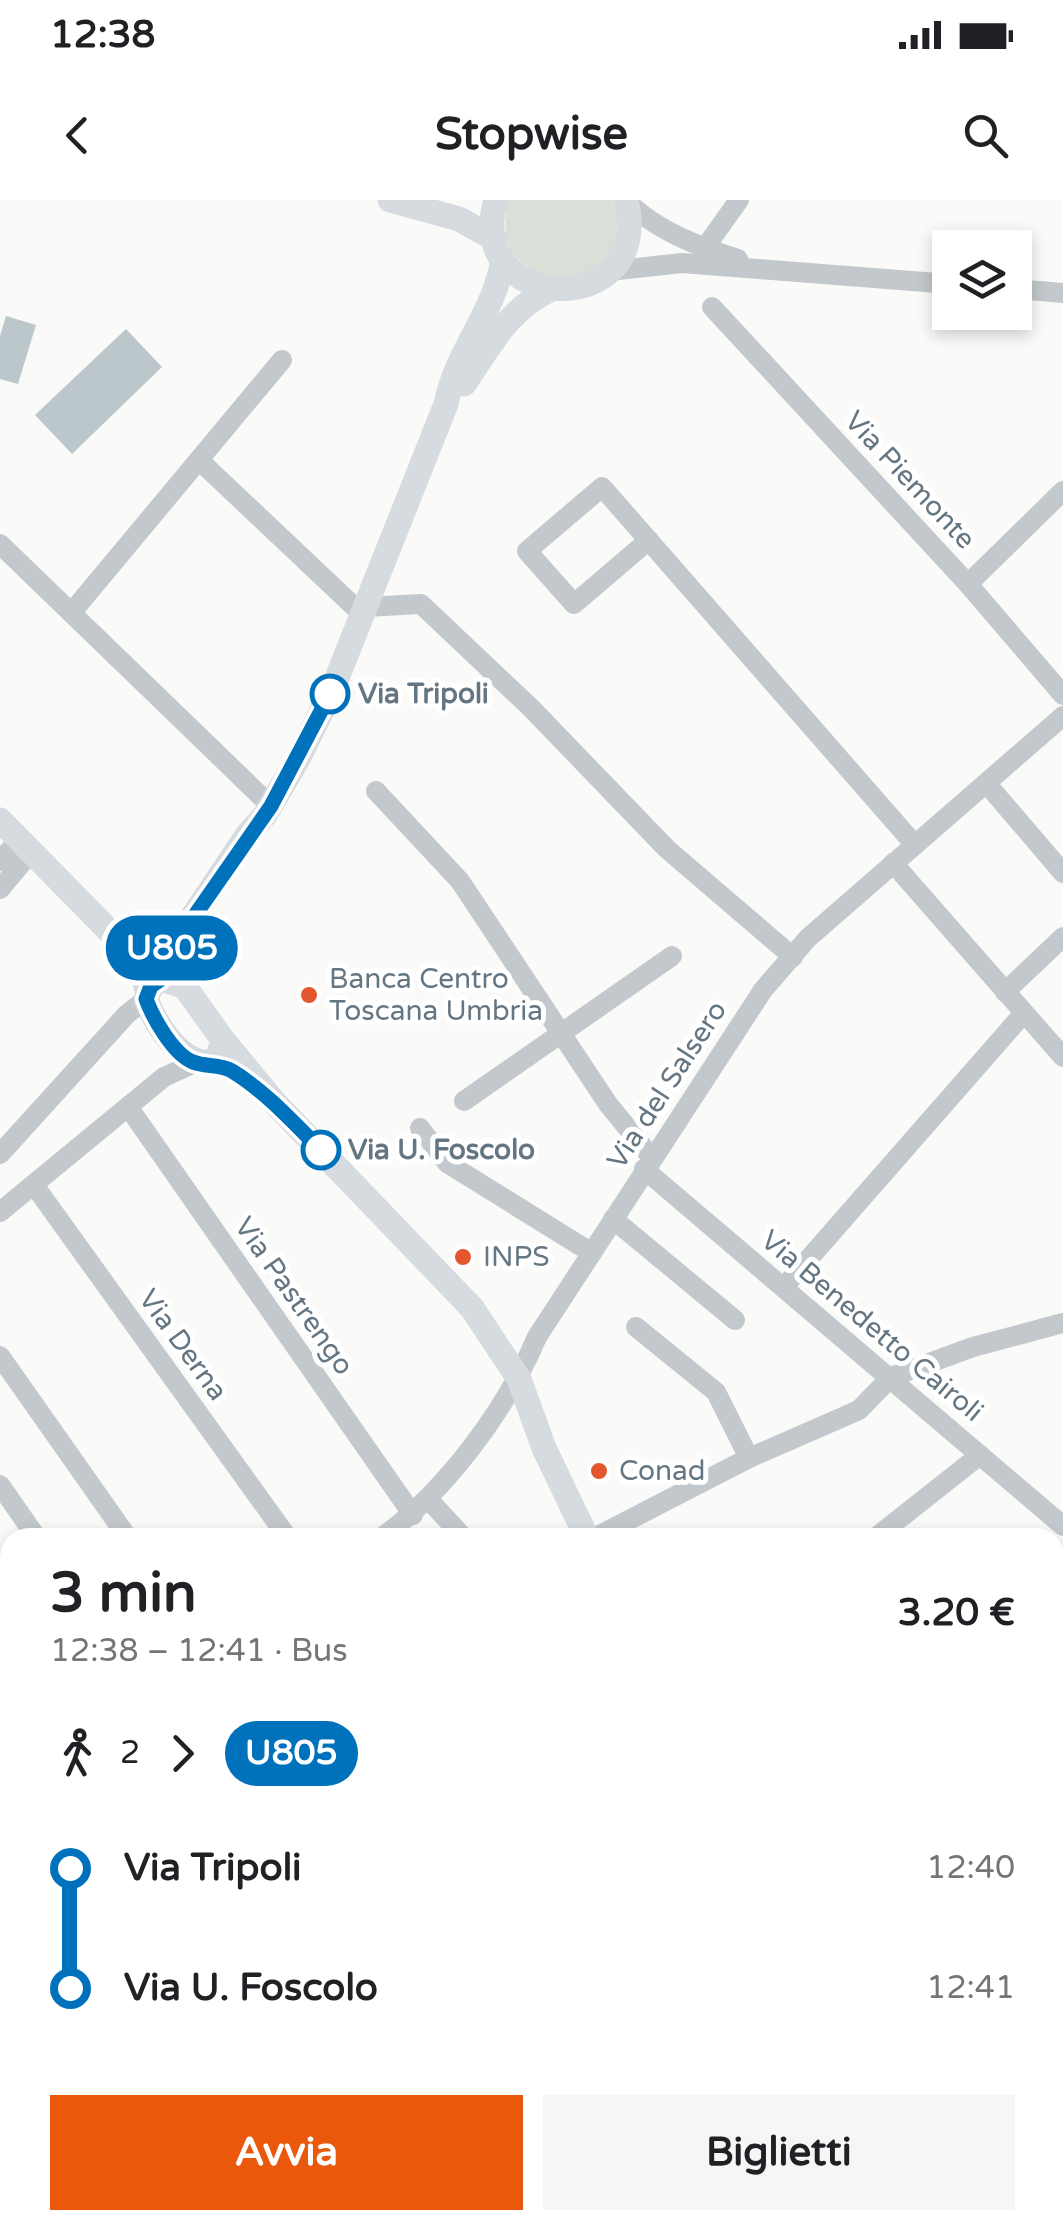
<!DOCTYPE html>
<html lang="it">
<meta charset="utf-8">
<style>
body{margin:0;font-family:"Varela Round",sans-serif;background:#f6f6f6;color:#202124;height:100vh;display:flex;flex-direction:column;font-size:38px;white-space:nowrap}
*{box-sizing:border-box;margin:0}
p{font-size:32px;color:#757577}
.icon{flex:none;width:55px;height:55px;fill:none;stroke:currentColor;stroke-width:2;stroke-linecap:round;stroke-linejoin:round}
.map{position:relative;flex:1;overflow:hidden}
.panel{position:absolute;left:0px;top:1328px;width:1065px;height:702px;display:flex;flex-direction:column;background:#fff;border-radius:30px 30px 0 0;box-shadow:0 5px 15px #0003}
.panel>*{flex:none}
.badge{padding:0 20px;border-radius:32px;font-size:35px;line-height:65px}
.controls{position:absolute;left:932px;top:30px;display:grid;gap:20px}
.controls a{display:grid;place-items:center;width:100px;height:100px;border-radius:0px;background:#fff;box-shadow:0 5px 15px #0003;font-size:50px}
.map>.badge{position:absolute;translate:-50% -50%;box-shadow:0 0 0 5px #fff}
.legs{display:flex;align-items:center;gap:15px;height:110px;padding:0 50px;font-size:32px}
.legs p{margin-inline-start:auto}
.head{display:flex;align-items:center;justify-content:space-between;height:170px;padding:0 50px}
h1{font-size:55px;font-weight:800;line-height:75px}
.primary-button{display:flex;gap:20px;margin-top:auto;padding:20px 50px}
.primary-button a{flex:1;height:115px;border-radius:0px;background:#ea580c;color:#fff;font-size:40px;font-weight:800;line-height:115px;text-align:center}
.primary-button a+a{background:#f6f6f6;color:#202124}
ul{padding:0 50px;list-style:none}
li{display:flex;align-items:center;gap:35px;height:120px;font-size:38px}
li i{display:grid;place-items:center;width:15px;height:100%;margin:0 12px;background:currentColor}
li i::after{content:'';width:25px;height:25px;margin:-12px;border:8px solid;border-radius:50%;background:#fff}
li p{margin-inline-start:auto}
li:first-child i{background:linear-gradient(#0000 50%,currentColor 0)}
li:last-child i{background:linear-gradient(currentColor 50%,#0000 0)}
.status{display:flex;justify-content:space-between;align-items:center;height:70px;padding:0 50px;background:#fff;direction:ltr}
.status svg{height:28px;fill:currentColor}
header{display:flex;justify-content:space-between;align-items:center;height:130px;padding:0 50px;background:#fff;font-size:45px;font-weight:800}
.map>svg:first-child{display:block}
</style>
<div class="status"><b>12:38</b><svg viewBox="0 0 49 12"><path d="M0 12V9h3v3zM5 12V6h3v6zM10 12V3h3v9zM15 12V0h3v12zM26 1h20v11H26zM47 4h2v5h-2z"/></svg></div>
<header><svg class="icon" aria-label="back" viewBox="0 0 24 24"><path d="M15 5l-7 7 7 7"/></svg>Stopwise<svg class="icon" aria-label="search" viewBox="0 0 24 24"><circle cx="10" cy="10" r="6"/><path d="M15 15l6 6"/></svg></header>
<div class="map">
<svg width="1063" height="2029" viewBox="0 0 1063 2029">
<rect width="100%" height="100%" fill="#fafaf8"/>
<path fill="#dadfd7" d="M507,0H613C622,23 616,59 592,72C582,78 564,79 552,81C508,57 502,51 507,0Z"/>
<g fill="#bbc7cb">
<polygon points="6,116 36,125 18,184 0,179 0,136"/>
<polygon points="126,129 162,167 72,254 35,215"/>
</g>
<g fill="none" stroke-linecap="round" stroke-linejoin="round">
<g stroke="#c3c8cc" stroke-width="20">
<path d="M626,0C654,30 700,47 738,59"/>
<polyline points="704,49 739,0"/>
<polyline points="609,71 682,63 950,84"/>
<polyline points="1015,89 1063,93"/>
<polyline points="712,107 968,384 1063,495"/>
<polyline points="201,262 363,415"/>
<polyline points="649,340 574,404 527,351 602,287 915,645"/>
<polyline points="0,344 271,606"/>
<polyline points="968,384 1063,291"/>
<polyline points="366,407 421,404 531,508 667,649 793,757"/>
<polyline points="72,412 282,160"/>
<polyline points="987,584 1063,673"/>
<polyline points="376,591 460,681 608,904 651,957"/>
<polyline points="0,661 19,640"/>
<polyline points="893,663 1063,857"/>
<polyline points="0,689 31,652"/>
<polyline points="1005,792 1063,737"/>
<polyline points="464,901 672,756"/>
<polyline points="129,908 413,1315"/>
<polyline points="420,928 447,963 592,1053"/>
<polyline points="0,954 127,814 146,799"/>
<polyline points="644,969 1063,1326"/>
<polyline points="34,985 288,1338"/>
<polyline points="0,1012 164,877 195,863"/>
<polyline points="613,1019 735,1120"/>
<polyline points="784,1087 1024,813"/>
<polyline points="636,1127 716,1192 749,1258"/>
<polyline points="0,1156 128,1338"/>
<polyline points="0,1285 37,1338"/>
<polyline points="429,1300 464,1338"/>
<path d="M381,1338C445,1292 506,1210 537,1137L763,790L808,738L1063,516"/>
<polyline points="594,1338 749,1258 859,1210 891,1177 973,1147 1063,1123"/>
<polyline points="875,1338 980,1255"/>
<polyline points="0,1607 10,1599"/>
<polyline points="1055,1676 1063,1671"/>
<polyline points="1055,1691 1063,1703"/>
<polyline points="1055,1785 1063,1780"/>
<polyline points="0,1824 10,1818"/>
<polyline points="1055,1861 1063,1872"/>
<polyline points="0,1869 10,1885"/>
<polyline points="1055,1994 1063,1988"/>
<polyline points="696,2020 705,2029"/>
<polyline points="50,2029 65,2020"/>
<polyline points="273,2029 285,2020"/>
<polyline points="636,2029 654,2020"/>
<polyline points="1002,2029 1016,2020"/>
</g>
<g stroke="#d6dbdf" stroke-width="25">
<polyline points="390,0 459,19 495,39"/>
<path d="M496,0C462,114 656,122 626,0"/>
<path d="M464,184C490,146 507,111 549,90"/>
<polyline points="0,620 124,746 139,763 148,793"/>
<path d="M162,779L185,787L223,840L218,856L209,863C179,862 156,825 146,799L151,786Z"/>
<path d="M160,780L163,761L248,634L265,615L298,559L333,488L446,204C456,152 495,112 503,59"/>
<polyline points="223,840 275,903 472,1108 519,1179 544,1248 587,1338"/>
<polyline points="0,1681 10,1696"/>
<polyline points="227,2020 233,2029"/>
<polyline points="949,2020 955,2029"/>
</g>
<g stroke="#a2aab0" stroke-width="5" stroke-dasharray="15 8" stroke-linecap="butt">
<polyline points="0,1524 10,1538"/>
<polyline points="350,2020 356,2029"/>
</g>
</g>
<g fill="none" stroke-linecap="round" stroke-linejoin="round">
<g stroke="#fff" stroke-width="22">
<path id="line-1" d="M321,950C293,922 265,891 232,871C220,864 205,867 193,862C173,854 153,818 146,799L151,786L160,780L163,761L271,606L330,494"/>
</g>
<use href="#line-1" stroke="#0072bc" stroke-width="15"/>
</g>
<g fill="#fff" stroke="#0072bc" stroke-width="5">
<circle cx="330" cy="494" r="18"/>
<circle cx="321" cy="950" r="18"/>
</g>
<g fill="#e4572e" stroke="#fff" stroke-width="4">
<circle cx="309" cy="795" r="10"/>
<circle cx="463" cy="1057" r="10"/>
<circle cx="599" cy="1271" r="10"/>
</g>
<g text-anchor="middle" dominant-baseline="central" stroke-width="10" stroke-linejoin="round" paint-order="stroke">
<g font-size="28" fill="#657683" stroke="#fff">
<text transform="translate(910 280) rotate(47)">Via Piemonte</text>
<text transform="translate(667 885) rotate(-57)">Via del Salsero</text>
<text transform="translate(294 1096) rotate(55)">Via Pastrengo</text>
<text transform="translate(872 1126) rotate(40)">Via Benedetto Cairoli</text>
<text transform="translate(183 1145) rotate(54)">Via Derna</text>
</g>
<g font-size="28" font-weight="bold" fill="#657683" stroke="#fff" text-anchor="start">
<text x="358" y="494">Via Tripoli</text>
<text x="348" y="950">Via U. Foscolo</text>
</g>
<g font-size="28" fill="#657683" stroke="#fff" text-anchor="start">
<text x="329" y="779">Banca Centro<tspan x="329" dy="32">Toscana Umbria</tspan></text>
<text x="483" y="1057">INPS</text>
<text x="619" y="1271">Conad</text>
</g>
</g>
</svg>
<div class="controls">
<a><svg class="icon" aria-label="layers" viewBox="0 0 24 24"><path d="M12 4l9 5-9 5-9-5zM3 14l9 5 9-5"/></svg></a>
</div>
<b class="badge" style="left:172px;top:748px;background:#0072bc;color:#fff">U805</b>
<section class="panel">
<div class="head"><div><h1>3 min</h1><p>12:38 – 12:41 · Bus</p></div><b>3.20 €</b></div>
<div class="legs"><svg class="icon" aria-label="walk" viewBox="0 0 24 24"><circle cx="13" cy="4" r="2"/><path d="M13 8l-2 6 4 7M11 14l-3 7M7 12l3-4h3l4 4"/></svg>2<svg class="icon" aria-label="forward" viewBox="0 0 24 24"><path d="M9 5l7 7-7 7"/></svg><b class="badge" style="background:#0072bc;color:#fff">U805</b></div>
<ul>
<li><i style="color:#0072bc"></i><b>Via Tripoli</b><p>12:40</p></li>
<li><i style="color:#0072bc"></i><b>Via U. Foscolo</b><p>12:41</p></li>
</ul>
<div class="primary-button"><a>Avvia</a><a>Biglietti</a></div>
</section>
</div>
